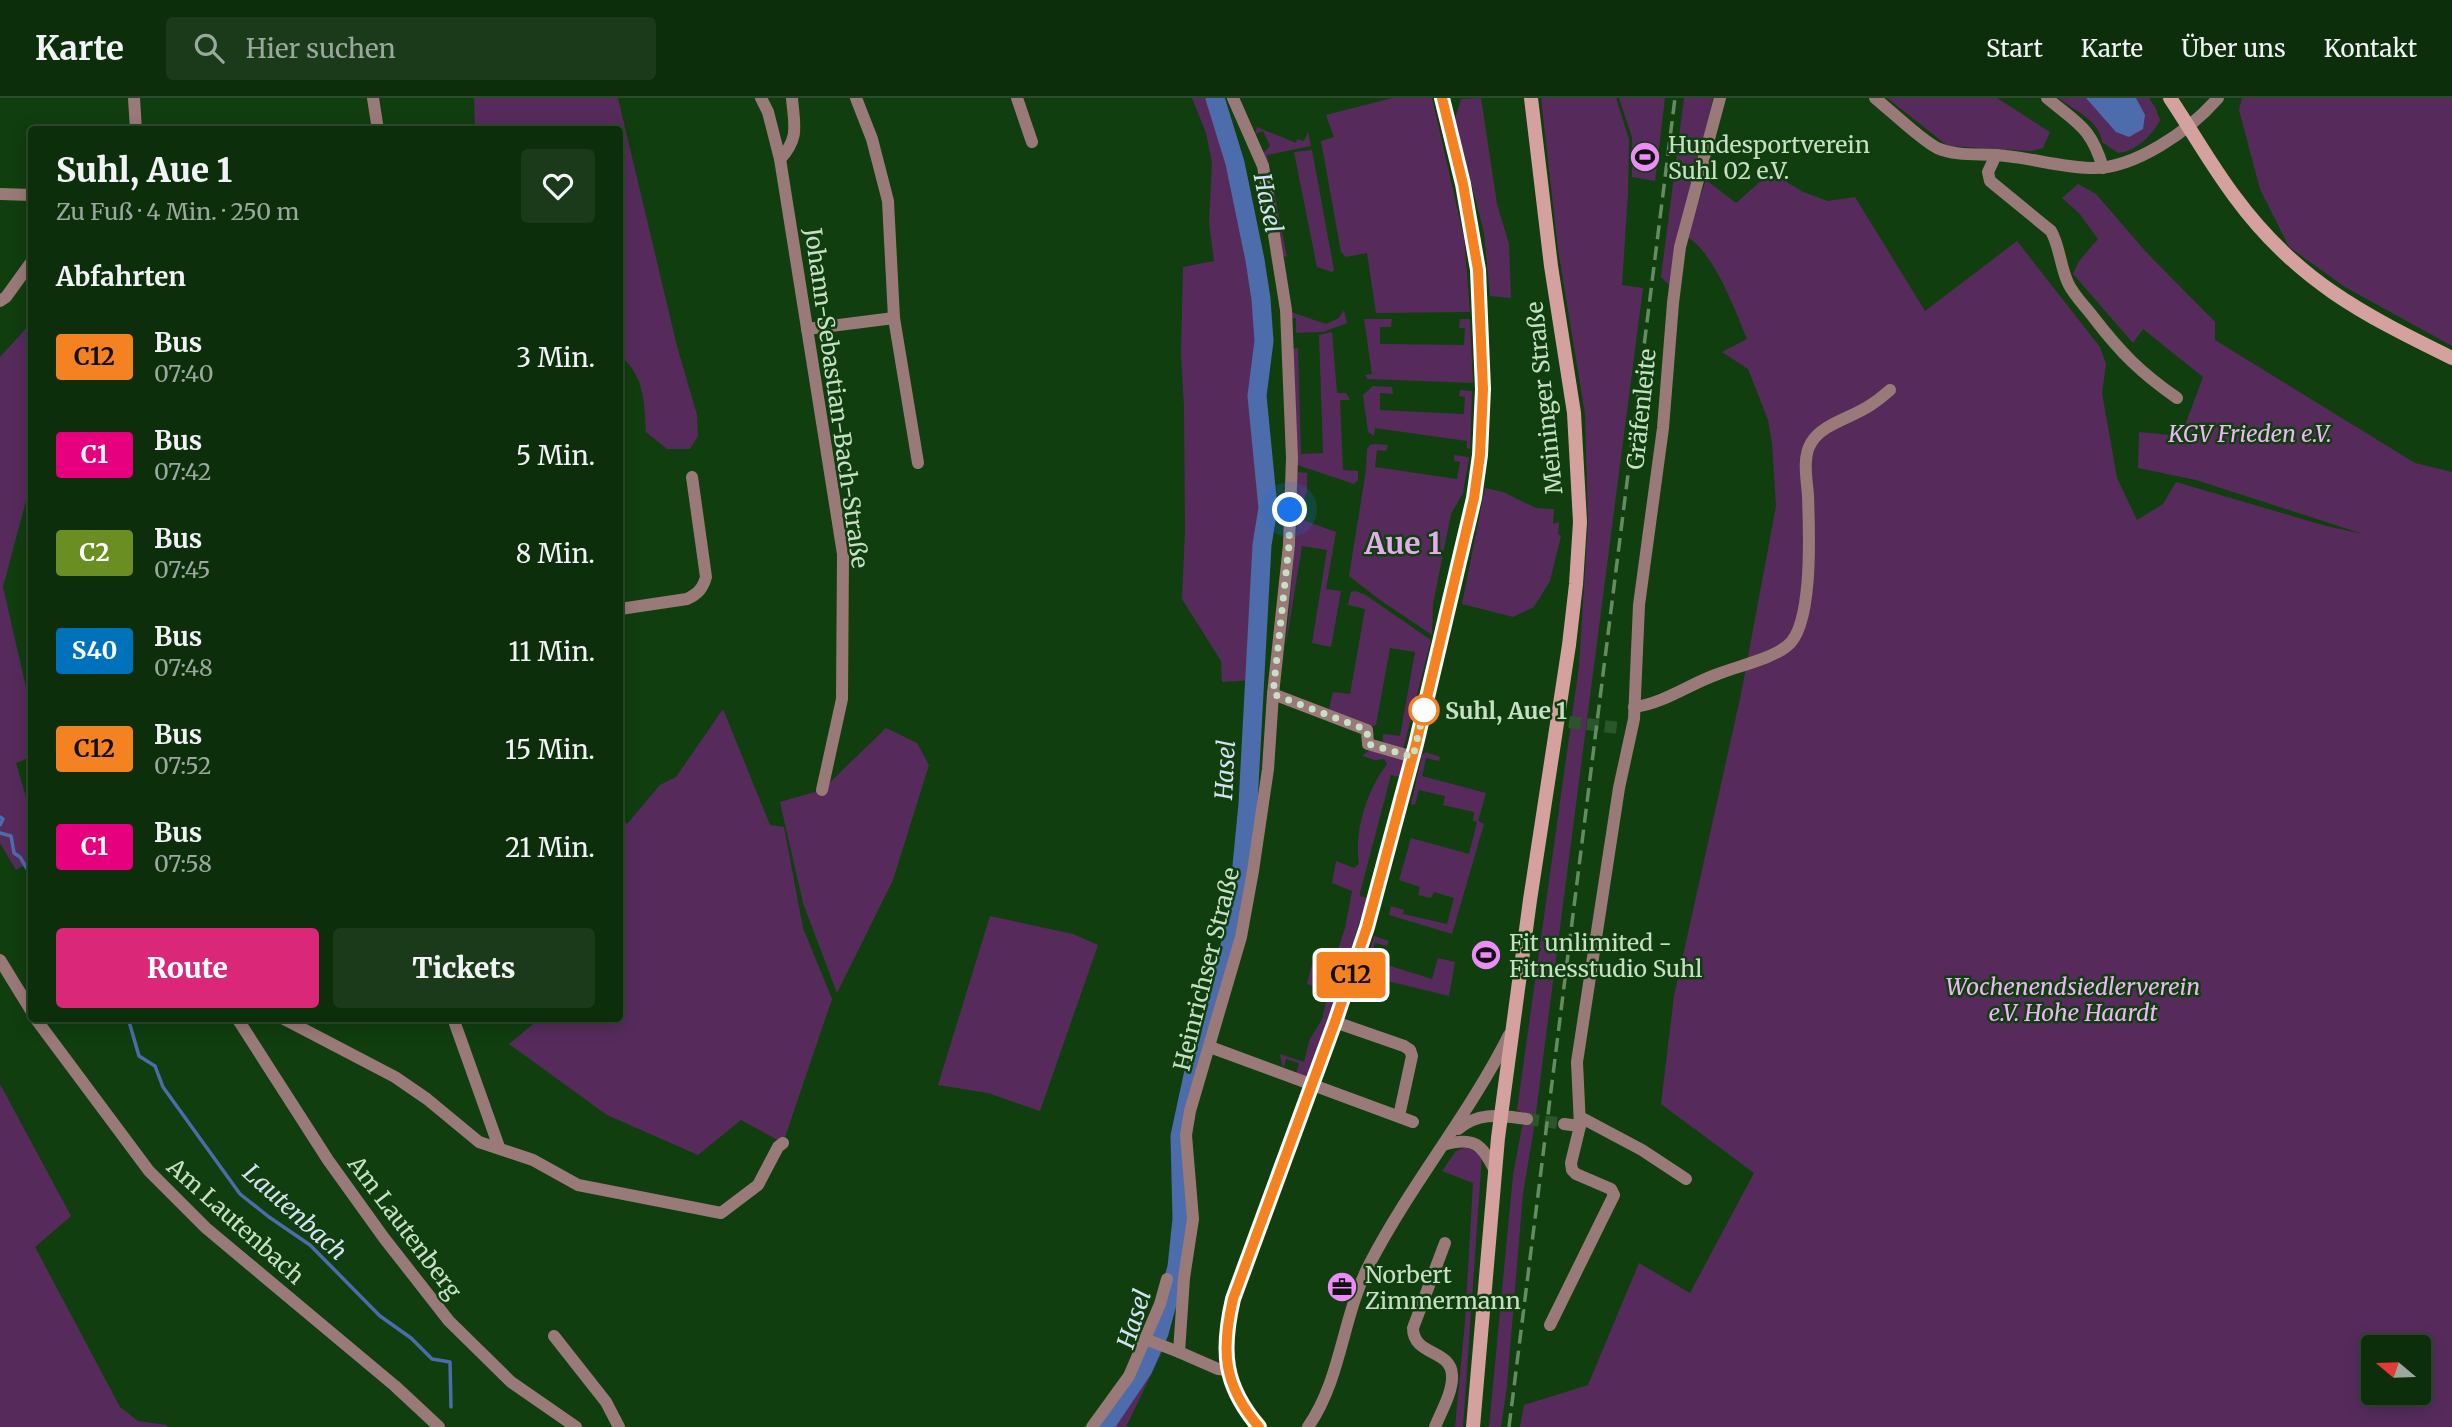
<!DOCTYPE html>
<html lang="de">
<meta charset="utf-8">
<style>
body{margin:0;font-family:Merriweather,serif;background:#1a3a19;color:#f1f3f6;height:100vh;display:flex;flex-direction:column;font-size:26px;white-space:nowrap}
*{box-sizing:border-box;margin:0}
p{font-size:23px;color:#9aa89d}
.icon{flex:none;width:38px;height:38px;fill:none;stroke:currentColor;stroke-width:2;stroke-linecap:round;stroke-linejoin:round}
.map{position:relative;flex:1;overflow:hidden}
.sheet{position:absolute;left:28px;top:28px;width:595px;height:896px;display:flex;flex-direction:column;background:#0c2e0b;border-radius:7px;box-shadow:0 4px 18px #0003,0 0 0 2px #2c4a2c}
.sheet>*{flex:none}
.badge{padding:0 14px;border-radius:5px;font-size:24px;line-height:46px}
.needle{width:46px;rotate:289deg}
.fabs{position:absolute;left:2361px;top:1237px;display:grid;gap:14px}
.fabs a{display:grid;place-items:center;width:70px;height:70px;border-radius:7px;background:#0c2e0b;box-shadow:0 4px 18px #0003,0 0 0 2px #2c4a2c;font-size:35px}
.you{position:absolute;width:35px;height:35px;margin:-18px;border:5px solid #fff;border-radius:50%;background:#1a73e8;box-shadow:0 0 0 10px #1a73e833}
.map>.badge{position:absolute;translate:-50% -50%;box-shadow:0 0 0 4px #fff}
h2{padding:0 28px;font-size:26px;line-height:63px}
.round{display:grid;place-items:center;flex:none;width:74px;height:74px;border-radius:7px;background:#1a3a19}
.overview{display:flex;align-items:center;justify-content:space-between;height:119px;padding:0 28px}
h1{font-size:33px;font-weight:800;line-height:52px}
.button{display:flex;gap:14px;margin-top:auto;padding:14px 28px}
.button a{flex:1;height:80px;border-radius:7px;background:#db2777;color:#fff;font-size:28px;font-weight:800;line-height:80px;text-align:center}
.button a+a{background:#1a3a19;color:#f1f3f6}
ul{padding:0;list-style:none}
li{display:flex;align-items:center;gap:21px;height:98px;padding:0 28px}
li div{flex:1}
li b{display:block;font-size:26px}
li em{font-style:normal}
li .badge{min-width:77px;font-weight:700;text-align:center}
header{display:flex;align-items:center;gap:42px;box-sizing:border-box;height:98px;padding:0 35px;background:#0c2e0b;border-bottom:2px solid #2c4a2c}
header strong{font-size:33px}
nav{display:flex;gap:38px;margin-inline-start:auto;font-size:24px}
.search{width:490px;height:63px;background:#1a3a19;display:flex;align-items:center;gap:18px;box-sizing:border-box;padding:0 24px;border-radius:7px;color:#9aa89d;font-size:26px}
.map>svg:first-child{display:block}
</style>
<header>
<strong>Karte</strong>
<div class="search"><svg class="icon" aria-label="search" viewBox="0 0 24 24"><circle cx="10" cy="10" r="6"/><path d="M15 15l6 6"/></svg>Hier suchen</div>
<nav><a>Start</a><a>Karte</a><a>Über uns</a><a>Kontakt</a></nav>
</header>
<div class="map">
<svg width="2452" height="1329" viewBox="0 0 2452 1329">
<rect width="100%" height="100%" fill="#103e0f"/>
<g fill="#562b5c" fill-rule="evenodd">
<path d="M474,0H618L677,248L697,317L698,338L690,351H667L646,334C644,304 645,279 620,257V32L475,31Z"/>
<polygon points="1192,0 1215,0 1235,65 1255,162 1261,201 1264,243 1257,298 1268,410 1262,447 1255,582 1222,584 1221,563 1182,501 1185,433 1184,309 1181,256 1183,169 1214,163 1209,125 1212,64 1206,35"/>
<polygon points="1392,0 1432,0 1464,140 1470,214 1376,215 1367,155 1346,159 1341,154 1321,43 1334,39 1326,17"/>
<polygon points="1481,0 1497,106 1509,146 1511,200 1490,198 1484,135 1455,21 1461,1"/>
<polygon points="1541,0 1616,0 1629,41 1628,95 1622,187 1643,190 1534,1030 1523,1095 1507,1288 1501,1329 1489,1329 1513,1077 1522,1029 1528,1017 1517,1012 1579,568 1588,425 1585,316 1558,151"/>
<polygon points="1619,0 1665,0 1655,83 1632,79 1632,39"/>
<polygon points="1684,0 1713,0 1670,188 1661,179"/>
<polygon points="1887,0 1997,0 2050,34 2043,50 2032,53 1948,48"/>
<path d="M2059,0H2149L2155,9L2160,22C2153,36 2136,54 2118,55L2102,44C2099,21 2075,14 2059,0Z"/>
<polygon points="2242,0 2452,0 2452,248 2345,189 2289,149 2260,91 2239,12"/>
<polygon points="1257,29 1296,45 1297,41 1304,43 1308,34 1311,48 1267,57 1287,159 1280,157 1263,55 1270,48 1263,33 1255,36"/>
<polygon points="1312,52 1334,172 1332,174 1317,169 1294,54"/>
<path d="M1771,74L1803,94L1828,103L1855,99L1925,213L2017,143L2100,249L2106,266L2102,295L2117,380L2137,422L2163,406L2176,384L2326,428L2363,436L2196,382L2138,370L2139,334L2181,338L2203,279L2143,231L2133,245L2073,176L2079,163L2098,141L2079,115L2062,100L2078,86L2096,96L2146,154L2215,224V242L2415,365L2452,374V1329H1520L1524,1307L1588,1287L1639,1165L1690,1195L1754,1075L1661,1006L1674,898L1741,596L1776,408L1772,345L1768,322L1748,271L1722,254L1747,241C1735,212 1714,154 1686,138L1706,82L1736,105ZM2373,1250H2418V1295H2373Z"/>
<polygon points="1344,212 1347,225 1323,234 1296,235 1296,220 1288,221 1288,213 1326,226 1339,220"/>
<polygon points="1364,221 1392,221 1391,229 1380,229 1380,246 1464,247 1465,230 1459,230 1460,221 1470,221 1473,285 1368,281 1365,277 1372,276"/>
<polygon points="31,225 31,384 3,489 31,611 31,659 16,665 31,716 31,763 16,772 0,745 0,259"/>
<polygon points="1332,234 1337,295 1346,295 1350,302 1340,302 1343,372 1358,373 1358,382 1354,386 1297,367 1291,251 1298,250 1301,356 1323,355 1319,237"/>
<polygon points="1373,288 1392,289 1393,296 1380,295 1380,312 1464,316 1465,299 1459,298 1460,292 1472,293 1470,351 1467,350 1467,343 1375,330 1374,338 1368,334 1363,297"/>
<polygon points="1374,346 1388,347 1386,353 1377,352 1375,369 1457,381 1460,364 1454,363 1454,357 1469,359 1463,395 1451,416 1433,506 1432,537 1380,502 1349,478 1366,372 1367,351 1370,347"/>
<path d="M1298,374L1307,375V393L1300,412C1293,404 1292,383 1298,374Z"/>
<polygon points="1485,390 1503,394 1536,410 1554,411 1553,426 1559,424 1558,436 1561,438 1550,483 1534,509 1513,519 1462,506"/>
<polygon points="1300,421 1336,434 1326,491 1341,493 1331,549 1312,545 1327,452 1302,448 1286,546 1297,426"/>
<polygon points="1355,493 1364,496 1431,542 1403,652 1383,644 1383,636 1400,638 1415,554 1390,550 1376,627 1370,629 1331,615 1329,611 1333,594 1350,596 1365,511 1348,507 1351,494"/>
<polygon points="723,611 770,727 784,729 803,830 832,901 783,1045 741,1022 698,1057 607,1017 509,946 539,921 620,920 620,718 627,726 660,687 676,679"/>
<polygon points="886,630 917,645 929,667 893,782 837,895 803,805 780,704 822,692"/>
<path d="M1371,651L1404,661L1400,679L1391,677L1360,795V798L1367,800L1338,893L1306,980L1296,976L1299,965L1286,961L1284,969L1282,967L1280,956L1304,964L1309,943L1322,921L1328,894L1307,886L1313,862L1333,867L1345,830L1352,793L1332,785L1336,763L1354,770L1359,766C1354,733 1367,692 1387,666L1384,661L1375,662L1362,658Z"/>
<polygon points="1426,654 1440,659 1439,663 1426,660 1422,678 1486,695 1478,723 1484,726 1452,836 1389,817 1391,808 1404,812 1403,816 1447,826 1454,800 1434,794 1431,800 1418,797 1420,789 1399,782 1411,740 1469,756 1477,724 1473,723 1474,714 1443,707 1445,698 1419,692 1415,707 1411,706 1422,657"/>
<polygon points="990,818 1073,836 1098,847 1040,1013 988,995 938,987"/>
<polygon points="1374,838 1389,843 1387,848 1375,845 1371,862 1432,881 1438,860 1455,864 1449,898 1367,878 1364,871"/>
<polygon points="0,986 71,1118 35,1149 120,1309 138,1323 166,1327 167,1329 0,1329"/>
<polygon points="1463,1050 1468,1050 1482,1057 1463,1329 1455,1329 1465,1223 1473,1085 1442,1073 1456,1053"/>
<polygon points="1148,1248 1163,1252 1126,1329 1098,1329 1122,1294 1127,1293"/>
</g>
<polygon fill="#4c6cab" points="2086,0 2136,0 2145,17 2143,31 2129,39 2116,34"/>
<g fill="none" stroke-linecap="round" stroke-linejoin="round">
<g stroke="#4c6cab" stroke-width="3.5">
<polyline points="0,719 3,721 0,727"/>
<polyline points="0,735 11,738 14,755 20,759 32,779"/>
<polyline points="128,920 139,958 155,968 163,989 240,1096 269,1119 310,1147 380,1218 411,1240 432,1261 450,1264 451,1309"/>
</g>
<polyline stroke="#4c6cab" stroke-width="19" points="1104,1329 1143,1271 1159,1235 1177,1169 1182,1121 1180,1038 1194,973 1216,905 1237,819 1248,706 1262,447 1268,410 1257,298 1264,243 1261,201 1255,162 1235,65 1215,0"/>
<g stroke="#2b562a" stroke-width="12" stroke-dasharray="12 6" stroke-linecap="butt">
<polyline points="1569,624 1619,630"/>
<polyline points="1527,1021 1564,1026"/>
</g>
<g stroke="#9a7a78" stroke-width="12">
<polyline points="134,0 136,32"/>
<polyline points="373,0 378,32"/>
<polyline points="761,0 768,14 780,61 843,456 842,601 822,692"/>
<polyline points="856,0 872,41 888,103 894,220 918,365"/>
<polyline points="1017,0 1032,44"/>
<path d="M1875,0C1891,13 1921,42 1937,50C1957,59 1984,55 2006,58C2034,61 2062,69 2090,70C2134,72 2190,32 2218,0"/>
<path d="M2047,0C2078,26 2091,29 2103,70"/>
<path d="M1996,57L1988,74L1990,83L2051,133C2060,149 2060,168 2068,185C2074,198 2086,209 2094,220C2121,255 2141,275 2177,300"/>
<path d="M780,61C800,40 794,26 792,0"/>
<polyline points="0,96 32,97"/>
<polyline points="0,203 6,199 32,163"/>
<polyline points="807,231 894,220"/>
<path d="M620,511L687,501C698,496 703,490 706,479L692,379"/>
<polyline points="1273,596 1367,632 1368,646 1413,659"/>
<path d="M1634,609C1665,605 1689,586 1718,576C1738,568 1771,561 1787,548C1814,528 1809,430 1808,398C1807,382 1802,360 1811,345C1822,326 1851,320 1869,308C1876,304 1883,298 1890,292"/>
<polyline points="0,862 32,914"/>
<polyline points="35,920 149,1073 206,1130 395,1288 439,1329"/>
<polyline points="237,920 328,1062 384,1140 449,1223 511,1284 576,1329"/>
<polyline points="282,920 395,979 427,1001 479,1044 533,1062 578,1087 721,1115 758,1087 778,1049 783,1045"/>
<polyline points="453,920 499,1049"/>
<polyline points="1335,924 1404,948 1410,952 1412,958 1399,1018"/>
<polyline points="1210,949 1413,1024"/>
<polyline points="1580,1019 1642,1052 1686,1081"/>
<polyline points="1564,1026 1580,1028 1577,964 1619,690 1634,621 1639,507 1663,330 1673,205 1680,149 1720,0"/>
<path d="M1458,1031C1480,1013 1501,1018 1527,1021"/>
<path d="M1443,1047C1474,1038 1482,1046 1495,1073"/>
<polyline points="1550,1227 1614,1097 1611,1091 1576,1076 1572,1072 1571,1065 1580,1028"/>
<polyline points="554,1238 606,1304 619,1329"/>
<polyline points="1145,1241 1179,1254"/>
<polyline points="1228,1272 1218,1271 1179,1254 1184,1180 1193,1121 1186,1037 1190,1013 1241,839 1253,773 1268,671 1273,596 1289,447 1292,360 1286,212 1263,68 1233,0"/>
<polyline points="1092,1329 1129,1278 1160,1206 1167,1181"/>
<path d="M1259,1329C1224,1289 1222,1258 1231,1208L1335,924L1366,829L1416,646L1473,399L1480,357L1483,291L1478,172L1463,86L1442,0"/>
<path d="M1308,1329C1342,1280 1342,1218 1370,1165C1411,1086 1469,1017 1509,937"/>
<path d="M1435,1329C1441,1314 1453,1294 1452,1277C1451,1251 1413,1258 1413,1230L1445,1145"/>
</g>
<g stroke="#d4a19e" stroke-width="14">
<path d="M2170,0C2192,33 2211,67 2235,99C2296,182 2362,216 2452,260"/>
<polyline points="1473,1329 1498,1040 1530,802 1569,547 1576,486 1580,424 1574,315 1551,168 1531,0"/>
</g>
<polyline stroke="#668a64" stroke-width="3.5" stroke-dasharray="14 7" stroke-linecap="butt" points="1509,1329 1675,0"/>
</g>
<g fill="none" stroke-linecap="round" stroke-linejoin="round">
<g stroke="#fff" stroke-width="16">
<path id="line" d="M1259,1329C1223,1287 1221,1253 1233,1201L1335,924L1367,829L1416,646L1474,400L1480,357L1483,291L1478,172L1463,86L1442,0"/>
</g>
<use href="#line" stroke="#f58220" stroke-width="10"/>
<polyline stroke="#c7e0c5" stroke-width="7" stroke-dasharray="0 12.6" points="1290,412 1289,447 1273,596 1367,632 1368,646 1413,659 1424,612"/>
</g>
<defs>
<g id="stadium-disc" transform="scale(1.575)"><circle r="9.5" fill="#ed8cf9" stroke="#103e0f"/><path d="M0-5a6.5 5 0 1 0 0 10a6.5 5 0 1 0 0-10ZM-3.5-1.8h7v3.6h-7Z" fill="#111"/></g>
<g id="office-disc" transform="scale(1.575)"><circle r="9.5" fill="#ed8cf9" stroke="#103e0f"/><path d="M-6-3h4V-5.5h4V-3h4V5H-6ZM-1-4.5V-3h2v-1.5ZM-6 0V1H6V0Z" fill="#111"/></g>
</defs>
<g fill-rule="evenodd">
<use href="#stadium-disc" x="1645" y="59"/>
<use href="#stadium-disc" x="1486" y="857"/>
<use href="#office-disc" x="1342" y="1189"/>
</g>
<circle fill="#fff" stroke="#f58220" stroke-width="3.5" cx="1424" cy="612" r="14"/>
<g text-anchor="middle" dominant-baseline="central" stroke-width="5" stroke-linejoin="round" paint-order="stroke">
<g font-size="23" fill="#c7e0c5" stroke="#103e0f" text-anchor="start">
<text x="1668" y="46">Hundesportverein<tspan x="1668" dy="26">Suhl 02 e.V.</tspan></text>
<text x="1509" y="844">Fit unlimited -<tspan x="1509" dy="26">Fitnesstudio Suhl</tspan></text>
<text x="1365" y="1176">Norbert<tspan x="1365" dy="26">Zimmermann</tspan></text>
</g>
<g font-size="23" fill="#c7e0c5" stroke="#103e0f">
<text transform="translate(837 300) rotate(82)">Johann-Sebastian-Bach-Straße</text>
<text transform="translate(1544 300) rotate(-96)">Meininger Straße</text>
<text transform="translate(1641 311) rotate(-84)">Gräfenleite</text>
<text transform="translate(1206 871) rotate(-76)">Heinrichser Straße</text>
<text transform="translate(236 1123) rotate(42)">Am Lautenbach</text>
<text transform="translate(405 1129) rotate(53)">Am Lautenberg</text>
</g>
<g font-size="23" font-style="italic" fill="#eeb4f5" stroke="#103e0f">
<text x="2250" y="335">KGV Frieden e.V.</text>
<text x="2073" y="888">Wochenendsiedlerverein<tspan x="2073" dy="26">e.V. Hohe Haardt</tspan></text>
</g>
<g font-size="23" font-weight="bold" fill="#c7e0c5" stroke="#103e0f" text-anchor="start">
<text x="1445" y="612">Suhl, Aue 1</text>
</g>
<g font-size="24" font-style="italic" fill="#d7e1f4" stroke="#103e0f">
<text transform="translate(1268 105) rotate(78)">Hasel</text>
<text transform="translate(1225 672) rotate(-87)">Hasel</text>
<text transform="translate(295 1114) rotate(42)">Lautenbach</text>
<text transform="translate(1134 1221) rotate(-72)">Hasel</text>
</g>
<g font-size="30" font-weight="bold" fill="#e3ade9" stroke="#103e0f">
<text x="1403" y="445">Aue 1</text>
</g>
</g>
</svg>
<div class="fabs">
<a><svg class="needle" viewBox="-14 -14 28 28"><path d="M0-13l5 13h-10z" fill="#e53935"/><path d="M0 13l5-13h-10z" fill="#9aa89d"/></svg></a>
</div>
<div class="you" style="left:1290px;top:412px"></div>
<b class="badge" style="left:1351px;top:877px;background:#f58220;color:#111">C12</b>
<section class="sheet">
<div class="overview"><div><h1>Suhl, Aue 1</h1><p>Zu Fuß · 4 Min. · 250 m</p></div><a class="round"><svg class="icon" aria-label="heart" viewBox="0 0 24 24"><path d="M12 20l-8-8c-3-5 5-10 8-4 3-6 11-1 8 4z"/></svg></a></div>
<h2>Abfahrten</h2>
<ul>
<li><span class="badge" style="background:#f58220;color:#111">C12</span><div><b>Bus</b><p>07:40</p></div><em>3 Min.</em></li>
<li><span class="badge" style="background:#e6007e;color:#fff">C1</span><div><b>Bus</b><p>07:42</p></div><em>5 Min.</em></li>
<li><span class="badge" style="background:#6b8e23;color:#fff">C2</span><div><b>Bus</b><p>07:45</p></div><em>8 Min.</em></li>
<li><span class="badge" style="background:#0072bc;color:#fff">S40</span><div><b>Bus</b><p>07:48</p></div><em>11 Min.</em></li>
<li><span class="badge" style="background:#f58220;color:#111">C12</span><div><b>Bus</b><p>07:52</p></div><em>15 Min.</em></li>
<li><span class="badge" style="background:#e6007e;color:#fff">C1</span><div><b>Bus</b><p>07:58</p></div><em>21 Min.</em></li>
</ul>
<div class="button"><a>Route</a><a>Tickets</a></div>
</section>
</div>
